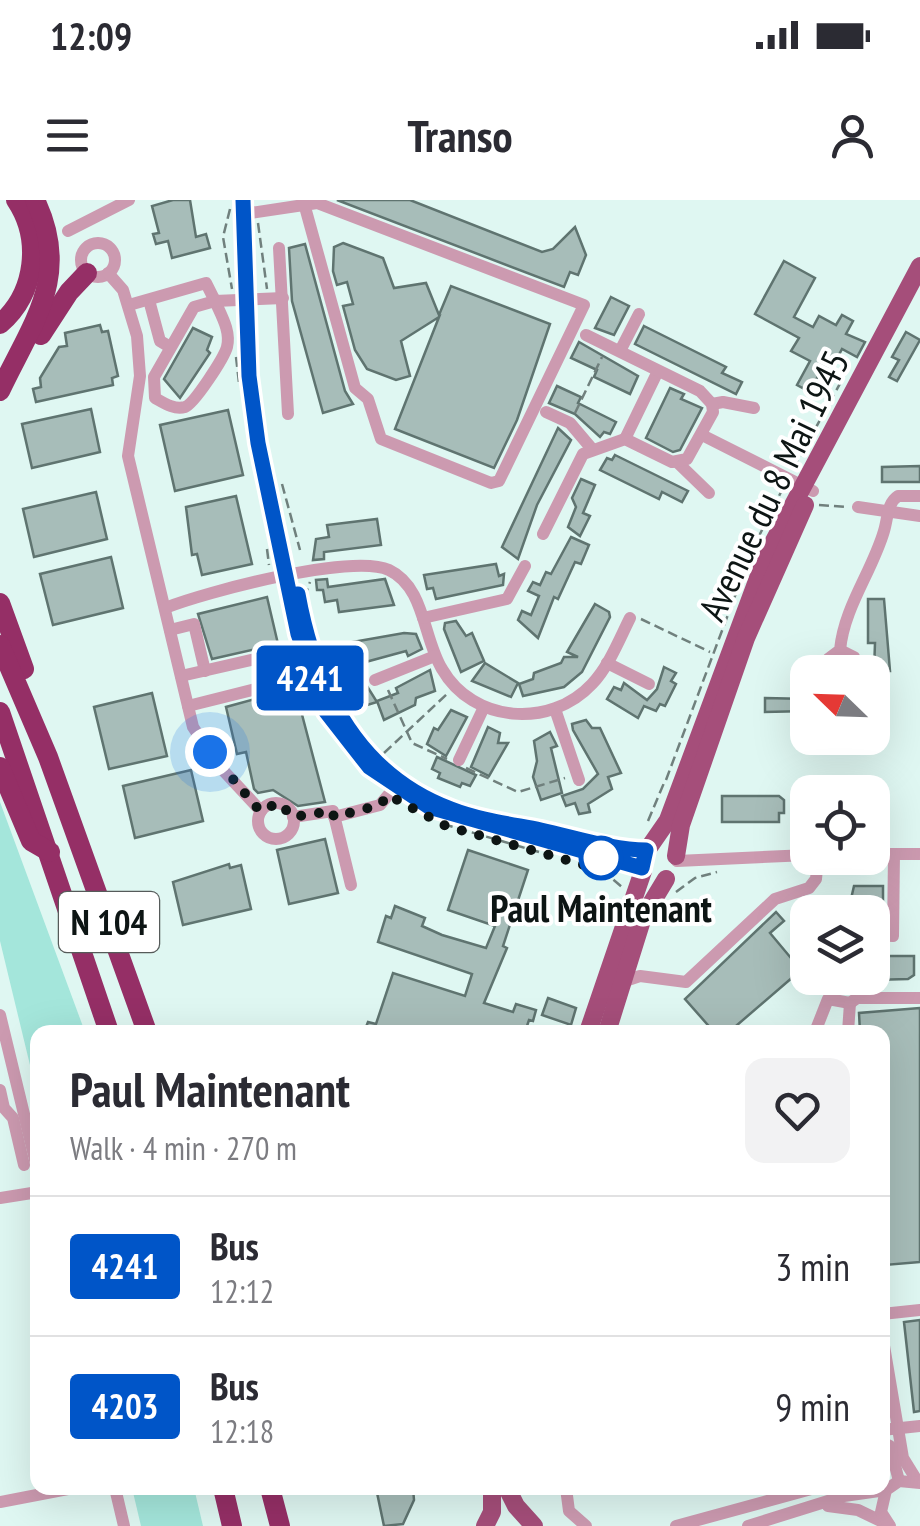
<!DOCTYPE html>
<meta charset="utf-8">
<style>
body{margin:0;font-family:"PT Sans Narrow",sans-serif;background:#f2f2f3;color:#2b2b33;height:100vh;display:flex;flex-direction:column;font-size:38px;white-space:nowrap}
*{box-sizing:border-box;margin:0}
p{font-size:32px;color:#7c7c81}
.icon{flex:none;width:55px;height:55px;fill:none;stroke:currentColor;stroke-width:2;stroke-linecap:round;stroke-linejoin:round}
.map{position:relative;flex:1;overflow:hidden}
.drawer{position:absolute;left:30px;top:825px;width:860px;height:470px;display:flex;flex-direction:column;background:#fff;border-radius:20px;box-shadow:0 10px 40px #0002}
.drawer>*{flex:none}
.badge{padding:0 20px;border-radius:8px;font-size:35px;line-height:65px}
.needle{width:65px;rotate:293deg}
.controls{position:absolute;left:790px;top:455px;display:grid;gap:20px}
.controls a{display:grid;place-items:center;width:100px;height:100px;border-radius:20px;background:#fff;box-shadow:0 10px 40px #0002;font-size:50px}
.you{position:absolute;width:50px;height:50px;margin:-25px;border:8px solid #fff;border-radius:50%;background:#1a73e8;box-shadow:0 0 0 15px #1a73e833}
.map>.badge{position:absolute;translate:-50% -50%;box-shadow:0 0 0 5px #fff}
.round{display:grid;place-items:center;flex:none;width:105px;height:105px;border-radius:20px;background:#f2f2f3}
.headline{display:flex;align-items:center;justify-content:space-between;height:170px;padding:0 40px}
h1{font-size:48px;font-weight:600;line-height:75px}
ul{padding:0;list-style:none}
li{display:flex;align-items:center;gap:30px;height:140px;padding:0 40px;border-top:2px solid #e1e1e2}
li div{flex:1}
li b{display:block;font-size:38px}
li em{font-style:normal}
li .badge{min-width:110px;font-weight:700;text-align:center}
.status{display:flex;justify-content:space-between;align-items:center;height:70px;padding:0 50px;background:#fff;direction:ltr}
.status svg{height:28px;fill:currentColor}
header{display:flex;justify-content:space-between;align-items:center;height:130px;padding:0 40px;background:#fff;font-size:45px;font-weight:600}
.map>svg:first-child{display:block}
</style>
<div class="status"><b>12:09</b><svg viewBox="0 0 49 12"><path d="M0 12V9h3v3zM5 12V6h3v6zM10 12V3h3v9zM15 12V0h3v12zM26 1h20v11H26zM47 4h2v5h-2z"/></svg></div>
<header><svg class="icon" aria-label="menu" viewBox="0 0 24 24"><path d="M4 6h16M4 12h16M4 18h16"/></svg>Transo<svg class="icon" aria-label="person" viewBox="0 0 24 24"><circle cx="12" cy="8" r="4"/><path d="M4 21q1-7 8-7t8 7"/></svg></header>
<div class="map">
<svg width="920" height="1326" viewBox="0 0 920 1326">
<rect width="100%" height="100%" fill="#dff7f2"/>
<g fill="#a4e6db">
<polygon points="0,602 85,832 38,832 37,894 0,741"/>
<polygon points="132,1288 194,1288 203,1326 141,1326"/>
</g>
<g fill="#a7bdb9" stroke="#5f7470" stroke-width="2.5">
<polygon points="173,0 190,0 196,37 206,34 210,48 172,58 168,41 156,44 153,34 159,33 152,6"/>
<polygon points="337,0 410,0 542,52 553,49 575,27 586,55 578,75 570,72 564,87"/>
<polygon points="343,43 383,58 394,88 426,83 439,115 451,86 550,124 517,220 494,268 395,229 439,117 401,141 410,176 396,180 367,169 355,150 343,106 353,104 347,82 337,85 333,71 334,47"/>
<polygon points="305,44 345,191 353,204 323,213 292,101 289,48"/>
<polygon points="784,61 815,78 794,117 813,127 819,116 836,125 842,115 853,121 846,134 865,142 857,157 842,149 830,172 822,168 810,192 797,185 810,161 791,151 799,138 755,114"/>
<polygon points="611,97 629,106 614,135 595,128"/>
<polygon points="100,125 102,132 108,131 118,176 112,178 113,185 36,202 33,189 41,187 40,178 59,147 67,146 65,133"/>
<polygon points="644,126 726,167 722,173 742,182 736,194 635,144"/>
<polygon points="193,128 212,137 207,150 210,153 180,198 164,179"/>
<polygon points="906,132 920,140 897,181 889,177 899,160 892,157"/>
<polygon points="579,142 638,176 630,194 594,177 597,170 571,158"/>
<polygon points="557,186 581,197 578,203 616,222 610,234 604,232 600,237 575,214 549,203"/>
<polygon points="670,188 684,194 681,199 702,208 680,250 673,252 646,238"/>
<polygon points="91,209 100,252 32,268 22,224"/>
<polygon points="228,210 243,275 175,291 160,225"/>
<polygon points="558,228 571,240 537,305 518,359 502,347"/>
<polygon points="615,255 688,291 682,302 662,292 659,299 600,270 607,258 612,260"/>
<polygon points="920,266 920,282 882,282 882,267"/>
<polygon points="581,279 595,285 583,313 590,316 580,336 568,327 576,307 572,298"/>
<polygon points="96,292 107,339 34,357 23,309"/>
<polygon points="236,296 252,364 202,375 197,354 192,355 186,307"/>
<polygon points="377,319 381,345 324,352 324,359 313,360 316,339 329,337 327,325"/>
<polygon points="571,337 589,345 581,364 575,362 558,399 554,397 538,438 518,420 522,411 531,415 539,396 528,391 533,382 540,385 546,372 551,374"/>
<polygon points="111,357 123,408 53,425 40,374"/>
<polygon points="496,364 499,376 504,374 503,385 436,399 433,388 427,389 424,375"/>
<polygon points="327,379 328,387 385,379 394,405 339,412 337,400 325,402 323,390 317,390 316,380"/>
<polygon points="267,397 278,444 212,459 198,414"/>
<polygon points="868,399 884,399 890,471 874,471 875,443 868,443"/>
<polygon points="595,404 609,412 610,417 582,472 564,487 523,496 519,484 533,479 534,473 561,463 564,457 578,457 567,452"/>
<polygon points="456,421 466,436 472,433 484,461 461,472 444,429 445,423"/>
<polygon points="404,433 416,434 422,449 408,456 406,451 362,463 365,483 377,502 364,506 361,497 356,499 347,476 352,475 348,465 361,460 353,442"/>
<polygon points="485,463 518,483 511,497 472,481"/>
<polygon points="664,467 676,473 671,481 676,484 665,506 660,504 656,511 644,506 638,518 607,499 614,487 621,490 624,483 647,500 657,489"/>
<polygon points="430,470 435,491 416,498 415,505 384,520 377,501 398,493 396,488"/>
<polygon points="295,488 325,602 298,606 273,590 258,593 254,589 246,552 237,554 226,507"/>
<polygon points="152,493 167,556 109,569 94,507"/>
<polygon points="765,498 808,499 808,511 765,512"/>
<polygon points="451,510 467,517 446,556 427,544 434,528 438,530"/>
<polygon points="586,520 592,528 600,528 621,573 608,577 612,589 588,604 590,612 579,614 575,603 566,606 562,596 583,589 598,574 573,530 572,524"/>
<polygon points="488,527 500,533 498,543 508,543 489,576 471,567"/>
<polygon points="550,532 557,546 551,548 562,593 541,600 533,577 537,561 534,541"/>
<polygon points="437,557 476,575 470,586 462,583 460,587 438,578 440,573 432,569"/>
<polygon points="191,570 203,621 135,638 123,586"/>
<polygon points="722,596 779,596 784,600 784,613 779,613 779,622 722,622"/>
<polygon points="325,639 338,693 289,704 277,650"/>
<polygon points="468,650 528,670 503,746 507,748 484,803 513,812 516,804 536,810 533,821 529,820 525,832 364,832 368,822 376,824 393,773 465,796 472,774 378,742 386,716 391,718 395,706 425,718 422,726 442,735 486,748 495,726 448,710"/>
<polygon points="229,664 230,668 241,665 251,709 183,725 173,682"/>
<polygon points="854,686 883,686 883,716 848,712"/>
<polygon points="776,712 784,721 770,733 801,770 729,832 714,832 685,799"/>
<polygon points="872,756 914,756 914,775 908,779 872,780"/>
<polygon points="548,798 576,808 571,825 542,815"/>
<polygon points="920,808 920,1062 885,1065 882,832 860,832 859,813"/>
<polygon points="920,1120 920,1211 914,1212 904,1122"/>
<polygon points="376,1288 413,1288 414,1300 403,1324 384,1326"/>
</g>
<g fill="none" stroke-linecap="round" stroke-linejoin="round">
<g stroke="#70807d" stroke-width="2.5" stroke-dasharray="10 5" stroke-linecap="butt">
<polyline points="230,9 223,37 232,89"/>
<polyline points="258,23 267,89"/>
<polyline points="236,157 239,183"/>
<polyline points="575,213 602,157"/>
<polyline points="793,269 842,180"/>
<polyline points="282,284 300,350"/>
<polyline points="819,305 846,307"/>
<polyline points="759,336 782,290"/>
<polyline points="267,349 269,365"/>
<polyline points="301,394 306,393 310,382"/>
<polyline points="641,419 710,452"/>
<polyline points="388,490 412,543 447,559"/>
<polyline points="384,553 447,494"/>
<polyline points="466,568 518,592 565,578"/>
<polyline points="666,580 753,348"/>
<polyline points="648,621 664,583"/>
<polyline points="443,624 556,657"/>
<polyline points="830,665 862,663"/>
<polyline points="602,670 622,687"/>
<polyline points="676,692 695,678 717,672"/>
</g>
<g stroke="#cc9ab0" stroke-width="12">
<polyline points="243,0 253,208 298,433 326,512 369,567 429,607 642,668"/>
<polyline points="244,14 317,3 584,105 499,281 491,283 381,239 368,199 355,188 305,7"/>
<polyline points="68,31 129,0"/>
<circle cx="98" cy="60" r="17"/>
<polyline points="279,48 288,214"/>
<polyline points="108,73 123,90 137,136 140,176 128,256 193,527 219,566 261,611"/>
<polyline points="149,100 160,141 170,147"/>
<path d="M215,101C221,115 231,131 227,147C224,158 194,204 185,207C174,210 164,203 155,198L154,177L194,107Z"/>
<polyline points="129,105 206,83 215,101 283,98"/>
<polyline points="620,151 639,114"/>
<polyline points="712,204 723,202 754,208"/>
<polyline points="546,212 570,223 592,249"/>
<polyline points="702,235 813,291"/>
<polyline points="625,239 658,171"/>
<polyline points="677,262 709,293"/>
<polyline points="858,307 920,316"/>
<polyline points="543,334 583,254 625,239 672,262 687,259 713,212 712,204 700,191 586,135"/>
<path d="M165,408C205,392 352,353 389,370C425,387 423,438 442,469C473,523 550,529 592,484C609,466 619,440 630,418"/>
<polyline points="423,418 507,399 525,366"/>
<polyline points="170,430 194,424 205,471"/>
<polyline points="840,450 854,457 852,472"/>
<polyline points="312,453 333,508 381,566"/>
<polyline points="607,463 649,484"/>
<path d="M831,472L828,459L840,450C844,407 872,372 884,331C888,318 887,303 898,296H920"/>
<polyline points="181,476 277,454"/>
<polyline points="375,480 435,456"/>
<polyline points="188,506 288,481"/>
<polyline points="555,509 579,580"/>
<polyline points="459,560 484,507"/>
<circle cx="276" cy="621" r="18"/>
<polyline points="293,617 333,611 351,685"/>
<polyline points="334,617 380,605 394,588"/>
<polyline points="492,620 647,649"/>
<polyline points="872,654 920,654"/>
<polyline points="677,661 808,655"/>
<polyline points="872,735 893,736 894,654"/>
<polyline points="625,781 640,776 686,782 775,699 809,688 816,679 818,658"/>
<polyline points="0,815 38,972"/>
<polyline points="815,832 828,799 850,803 857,798 920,798"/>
<polyline points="848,832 850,803"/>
<polyline points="0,890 4,908 13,918 24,965"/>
<polyline points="0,998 38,992"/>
<polyline points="882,1114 920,1110"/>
<polyline points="882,1134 903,1258 918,1282"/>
<polyline points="882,1230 920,1226"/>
<polyline points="882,1242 890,1246 899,1281"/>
<polyline points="115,1288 124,1326"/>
<polyline points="566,1288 569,1311 586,1326"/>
<polyline points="0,1302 73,1288"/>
<polyline points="828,1306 858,1310 889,1325"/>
<polyline points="676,1326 815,1288"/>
<polyline points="748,1326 844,1296 886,1290"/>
<polyline points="890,1326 881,1312 886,1290 899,1281 920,1283"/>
</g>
<g stroke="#a54e7a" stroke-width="18">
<polyline points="650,646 668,620 767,354 920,66"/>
<polyline points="676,656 681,625 746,438 805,305"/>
<polyline points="588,832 643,671"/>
<polyline points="607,832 643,717 666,679"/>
<polyline points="507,1288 516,1306 534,1326"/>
<polyline points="485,1326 492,1312 492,1288"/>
</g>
<g stroke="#952f66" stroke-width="20">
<path d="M0,124C36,93 42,39 16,0"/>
<polyline points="41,135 69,92 87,73"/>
<path d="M0,191C32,123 72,76 35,0"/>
<polyline points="0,403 24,469"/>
<polyline points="0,445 48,557 147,832"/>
<polyline points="0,512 109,832"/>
<polyline points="0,567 31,641 50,652"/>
<polyline points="223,1288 232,1326"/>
<polyline points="270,1288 280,1326"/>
</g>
</g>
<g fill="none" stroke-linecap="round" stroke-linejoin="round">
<g stroke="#fff" stroke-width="22">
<path id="line" d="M243,0L249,176L258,243L298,434L326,512L369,567L429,607L642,668L646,650C613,650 574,637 541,630C511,624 479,620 451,609C357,574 315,487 298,394"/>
</g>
<use href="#line" stroke="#0055c8" stroke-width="15"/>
<polyline stroke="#0d1514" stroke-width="10" stroke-dasharray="0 18" points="210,552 260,611 279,603 293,617 332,611 334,617 380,605 388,595 446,626 602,670 601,658"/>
</g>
<circle fill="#fff" stroke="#0055c8" stroke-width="5" cx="601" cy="658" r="20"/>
<g text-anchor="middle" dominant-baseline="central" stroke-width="8" stroke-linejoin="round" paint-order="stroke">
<rect fill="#fff" stroke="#565b5a" stroke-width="2.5" x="59" y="692" width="100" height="60" rx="8"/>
<g font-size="35" font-weight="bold" fill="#0d1514">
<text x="109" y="722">N 104</text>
</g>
<g font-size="38" fill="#0d1514" stroke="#fff">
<text transform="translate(773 285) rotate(-64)">Avenue du 8 Mai 1945</text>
</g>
<g font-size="38" font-weight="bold" fill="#0d1514" stroke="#fff">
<text x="601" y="707">Paul Maintenant</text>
</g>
</g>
</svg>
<div class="controls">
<a><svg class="needle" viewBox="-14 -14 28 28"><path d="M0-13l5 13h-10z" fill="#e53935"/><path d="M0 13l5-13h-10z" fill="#7c7c81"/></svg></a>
<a><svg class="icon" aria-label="locate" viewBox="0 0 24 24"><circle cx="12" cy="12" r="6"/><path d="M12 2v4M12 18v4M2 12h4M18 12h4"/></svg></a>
<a><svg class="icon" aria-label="layers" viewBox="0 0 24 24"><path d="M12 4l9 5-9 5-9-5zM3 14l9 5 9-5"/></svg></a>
</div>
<div class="you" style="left:210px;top:552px"></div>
<b class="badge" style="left:310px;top:478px;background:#0055c8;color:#fff">4241</b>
<section class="drawer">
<div class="headline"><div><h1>Paul Maintenant</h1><p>Walk · 4 min · 270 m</p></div><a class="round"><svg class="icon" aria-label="heart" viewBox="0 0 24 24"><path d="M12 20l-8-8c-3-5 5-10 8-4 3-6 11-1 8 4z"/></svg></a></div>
<ul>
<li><span class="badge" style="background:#0055c8;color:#fff">4241</span><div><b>Bus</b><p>12:12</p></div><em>3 min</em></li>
<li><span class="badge" style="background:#0055c8;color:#fff">4203</span><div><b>Bus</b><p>12:18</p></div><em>9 min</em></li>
</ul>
</section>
</div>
